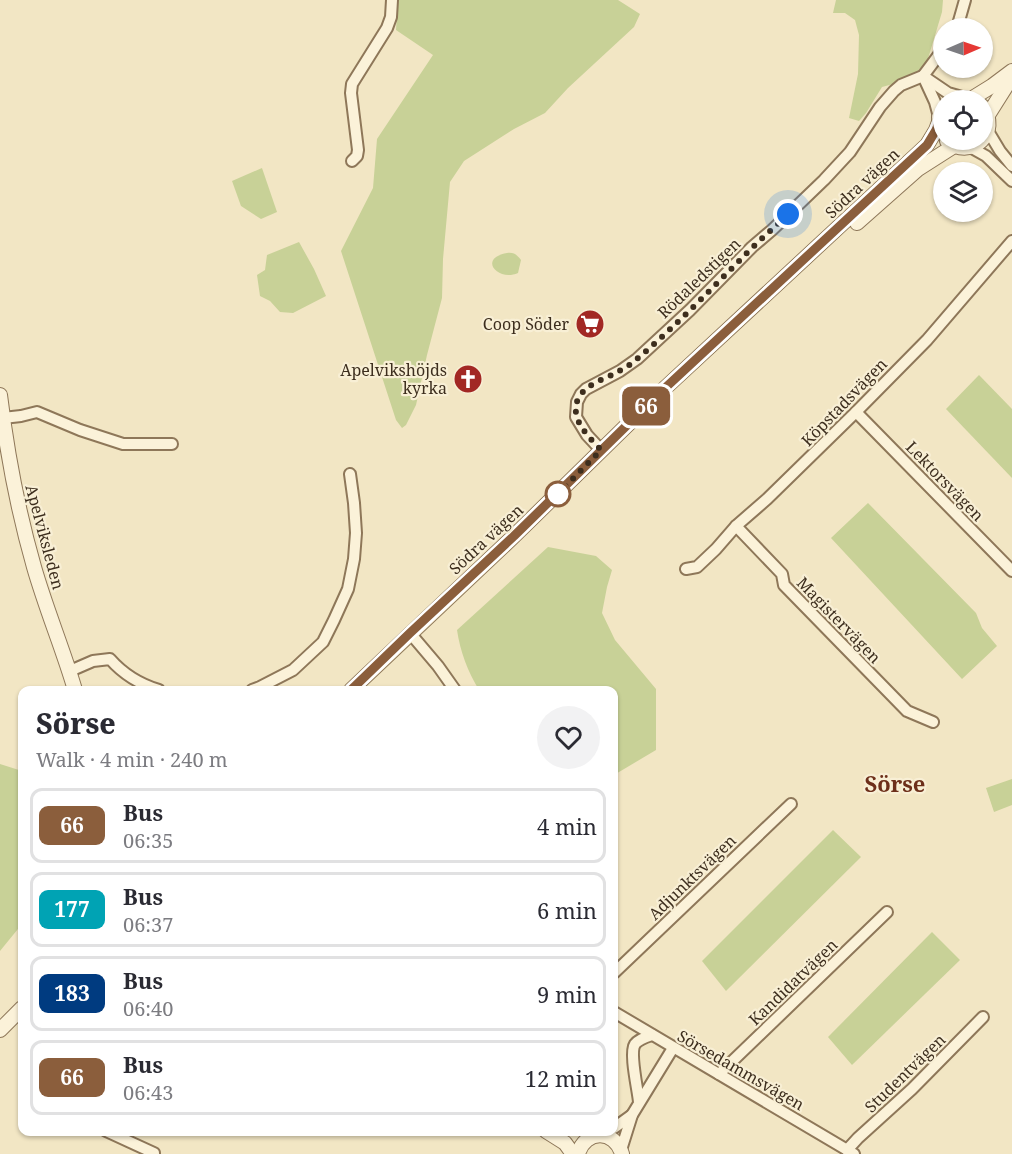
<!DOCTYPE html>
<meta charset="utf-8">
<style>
body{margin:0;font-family:"Noto Serif",serif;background:#f2f2f3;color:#2b2b33;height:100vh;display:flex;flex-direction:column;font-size:22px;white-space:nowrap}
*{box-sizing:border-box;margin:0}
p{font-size:20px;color:#7c7c81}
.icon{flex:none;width:33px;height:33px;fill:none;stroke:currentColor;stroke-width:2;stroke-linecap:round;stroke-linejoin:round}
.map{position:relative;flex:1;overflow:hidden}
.panel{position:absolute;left:18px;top:686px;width:600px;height:450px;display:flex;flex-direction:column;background:#fff;border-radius:12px;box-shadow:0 2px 4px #0004}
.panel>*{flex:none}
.badge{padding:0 12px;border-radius:9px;font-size:21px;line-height:39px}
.needle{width:39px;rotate:88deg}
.fabs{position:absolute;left:933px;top:18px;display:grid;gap:12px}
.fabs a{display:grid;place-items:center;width:60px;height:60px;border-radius:50%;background:#fff;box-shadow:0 2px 4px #0004;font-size:30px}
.you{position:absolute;width:30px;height:30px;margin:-15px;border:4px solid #fff;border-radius:50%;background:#1a73e8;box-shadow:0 0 0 9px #1a73e833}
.map>.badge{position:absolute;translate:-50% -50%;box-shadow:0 0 0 3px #fff}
.round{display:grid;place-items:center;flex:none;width:63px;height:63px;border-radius:32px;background:#f2f2f3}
.overview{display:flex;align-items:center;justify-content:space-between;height:102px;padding:0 18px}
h1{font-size:28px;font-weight:800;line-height:45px}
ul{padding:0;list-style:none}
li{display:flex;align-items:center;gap:18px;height:75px;margin:0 12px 9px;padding:0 6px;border:3px solid #e1e1e2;border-radius:12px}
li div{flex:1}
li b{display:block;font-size:22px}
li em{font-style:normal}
li .badge{min-width:66px;font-weight:700;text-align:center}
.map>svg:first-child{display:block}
</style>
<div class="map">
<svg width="1012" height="1154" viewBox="0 0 1012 1154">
<rect width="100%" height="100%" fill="#f2e6c4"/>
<g fill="#c8d197">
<polygon points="398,0 618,0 640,14 634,27 568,88 545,113 514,129 464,161 450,182 443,259 442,298 427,355 416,405 406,425 402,428 396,420 341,251 373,188 377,139 433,55 396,30"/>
<polygon points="836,0 943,0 942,12 927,62 908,80 882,87 866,113 859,121 849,118 858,74 859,35 855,20 845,13 833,13"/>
<polygon points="262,168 277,212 261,219 241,206 232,181"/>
<polygon points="299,242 314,269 326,296 293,313 280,312 270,301 260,296 257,275 265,270 267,255"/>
<path d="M507,253C514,252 517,255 521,260L518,273C497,282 478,258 507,253Z"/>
<polygon points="979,375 1012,409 1012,478 946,409"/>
<polygon points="868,503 976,613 982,628 997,646 962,679 831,538"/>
<path d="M548,547L596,556L612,570L607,587L602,613L615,640L656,689V750L614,775V690H479C468,672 460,651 457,630Z"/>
<polygon points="0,764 22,771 22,924 0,951"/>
<polygon points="1012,779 1012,805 994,812 986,788"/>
<polygon points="833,830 861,857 726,991 702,961"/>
<polygon points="932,932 960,960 852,1065 828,1037"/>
</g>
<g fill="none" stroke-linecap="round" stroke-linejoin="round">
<g stroke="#8e7759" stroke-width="14">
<g id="minor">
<polyline points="957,28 965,0"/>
<polyline points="923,76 948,93 962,97"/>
<polyline points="923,76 935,102 939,117"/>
<polyline points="988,131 1000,151 1012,166"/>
<polyline points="970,147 986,156 1012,181"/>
<polyline points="352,161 357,156 358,150 351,93 352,84 387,28 391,17 392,0"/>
<polyline points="856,412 1012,571"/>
<polyline points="3,418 21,416 37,412 80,430 123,444 172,444"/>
<polyline points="601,450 587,435 576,417 577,402 581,394 586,389 620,371 637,359 690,310 752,247 772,230 824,180 850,152 880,107 894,91 901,85 923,76 944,48"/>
<polyline points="736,526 782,574 784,585 907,711 933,722"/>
<polyline points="686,569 697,567 716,549 736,526 767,499 856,412 927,340 1012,241"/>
<polyline points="410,633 438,666 455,690"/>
<path d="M70,671L93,661L110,659C124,675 139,684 159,690"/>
<polyline points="252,690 260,687 293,670 323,642 334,620 348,589 354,559 356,533 354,503 350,474"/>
<polyline points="614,973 791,804"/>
<polyline points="614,1012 854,1154"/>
<polyline points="719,1074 887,912"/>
<path d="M639,1102C638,1090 629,1053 635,1044C639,1039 646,1037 652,1035"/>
<polyline points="614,1128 632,1115"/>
<polyline points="106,1131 154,1153 154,1154"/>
<polyline points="621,1150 632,1115 673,1048"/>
<polyline points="847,1150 858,1138 912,1089 983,1017"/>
</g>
</g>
<g stroke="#8e7759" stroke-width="16">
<g id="tertiary">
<polyline points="971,99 992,86 1012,71"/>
<polyline points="952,100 963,98 976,100"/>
<polyline points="988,115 1012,77"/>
<polyline points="940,130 939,117 944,108"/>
<path d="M947,141C972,161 1002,132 982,106"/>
<polyline points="857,223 918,169 954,146"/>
<path d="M0,395C7,453 18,511 34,567C46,609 63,649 75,690"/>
<polyline points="351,690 514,536 664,389 927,145 936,130 939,122"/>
<polyline points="0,1030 22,1008"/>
<polyline points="546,1131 565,1143 573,1154"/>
<path d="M578,1154C585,1129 615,1129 622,1154"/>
</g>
</g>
<use href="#minor" stroke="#fbf2d9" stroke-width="10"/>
<use href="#tertiary" stroke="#fbf2d9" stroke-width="14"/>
</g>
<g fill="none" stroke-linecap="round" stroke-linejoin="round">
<g stroke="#fff" stroke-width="14">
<polyline id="line" points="351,690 410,633 514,536 664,389 927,145 936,130 939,123"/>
</g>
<use href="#line" stroke="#8b5e3c" stroke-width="9"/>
<path stroke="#3d2e1e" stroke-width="6" stroke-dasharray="0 10.8" d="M558,494L601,450C589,437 569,419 578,399C585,384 606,379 619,371C626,368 632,363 638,358C678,324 714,286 751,249C763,237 776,226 788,214"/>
</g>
<defs>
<g id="supermarket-disc" transform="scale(1.5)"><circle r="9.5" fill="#a22824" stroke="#f8efd5"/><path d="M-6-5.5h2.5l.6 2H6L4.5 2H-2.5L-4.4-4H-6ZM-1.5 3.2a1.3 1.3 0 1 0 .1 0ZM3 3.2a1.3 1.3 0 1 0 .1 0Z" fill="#fff"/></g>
<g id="church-disc" transform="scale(1.5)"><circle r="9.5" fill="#a22824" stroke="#f8efd5"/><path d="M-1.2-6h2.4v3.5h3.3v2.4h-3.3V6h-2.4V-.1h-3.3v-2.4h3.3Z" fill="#fff"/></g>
</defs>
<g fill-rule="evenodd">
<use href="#supermarket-disc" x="590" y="324"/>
<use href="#church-disc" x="468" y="379"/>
</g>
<circle fill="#fff" stroke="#8b5e3c" stroke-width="3" cx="558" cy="494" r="12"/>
<g text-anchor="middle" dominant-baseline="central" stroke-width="4.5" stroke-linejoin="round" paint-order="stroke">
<g font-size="16" fill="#3d2e1e" stroke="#f8efd5">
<text transform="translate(862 183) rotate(-43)">Södra vägen</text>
<text transform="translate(699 278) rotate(-44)">Rödaledstigen</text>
<text transform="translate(844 402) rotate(-46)">Köpstadsvägen</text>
<text transform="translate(945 481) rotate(46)">Lektorsvägen</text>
<text transform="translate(45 537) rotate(75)">Apelviksleden</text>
<text transform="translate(486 539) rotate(-43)">Södra vägen</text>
<text transform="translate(839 620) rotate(46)">Magistervägen</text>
<text transform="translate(692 877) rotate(-44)">Adjunktsvägen</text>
<text transform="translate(793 982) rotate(-44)">Kandidatvägen</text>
<text transform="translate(741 1070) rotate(30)">Sörsedammsvägen</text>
<text transform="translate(905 1073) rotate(-44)">Studentvägen</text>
</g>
<g font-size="16" fill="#3d2e1e" stroke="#f8efd5" text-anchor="end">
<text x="569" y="324">Coop Söder</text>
<text x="447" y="370">Apelvikshöjds<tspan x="447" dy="18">kyrka</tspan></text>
</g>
<g font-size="22" font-weight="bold" fill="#6d2f1a" stroke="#f8efd5">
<text x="895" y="783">Sörse</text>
</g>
</g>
</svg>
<div class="fabs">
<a><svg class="needle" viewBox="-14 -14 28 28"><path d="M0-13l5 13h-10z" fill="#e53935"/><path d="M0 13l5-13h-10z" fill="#7c7c81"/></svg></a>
<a><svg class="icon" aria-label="locate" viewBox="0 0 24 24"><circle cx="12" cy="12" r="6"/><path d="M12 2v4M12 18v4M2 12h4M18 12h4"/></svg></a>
<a><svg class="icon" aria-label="layers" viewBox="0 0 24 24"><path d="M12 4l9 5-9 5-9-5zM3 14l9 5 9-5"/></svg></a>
</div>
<div class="you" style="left:788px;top:214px"></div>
<b class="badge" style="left:646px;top:406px;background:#8b5e3c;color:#fff">66</b>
<section class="panel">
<div class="overview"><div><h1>Sörse</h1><p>Walk · 4 min · 240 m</p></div><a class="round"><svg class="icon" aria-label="heart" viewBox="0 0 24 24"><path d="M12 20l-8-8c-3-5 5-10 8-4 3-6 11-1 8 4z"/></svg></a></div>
<ul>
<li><span class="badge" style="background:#8b5e3c;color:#fff">66</span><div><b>Bus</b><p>06:35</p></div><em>4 min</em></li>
<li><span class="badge" style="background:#00a3b4;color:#fff">177</span><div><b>Bus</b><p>06:37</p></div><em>6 min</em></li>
<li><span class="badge" style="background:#003b80;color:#fff">183</span><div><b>Bus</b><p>06:40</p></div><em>9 min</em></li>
<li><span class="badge" style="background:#8b5e3c;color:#fff">66</span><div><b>Bus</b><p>06:43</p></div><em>12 min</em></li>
</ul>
</section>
</div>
